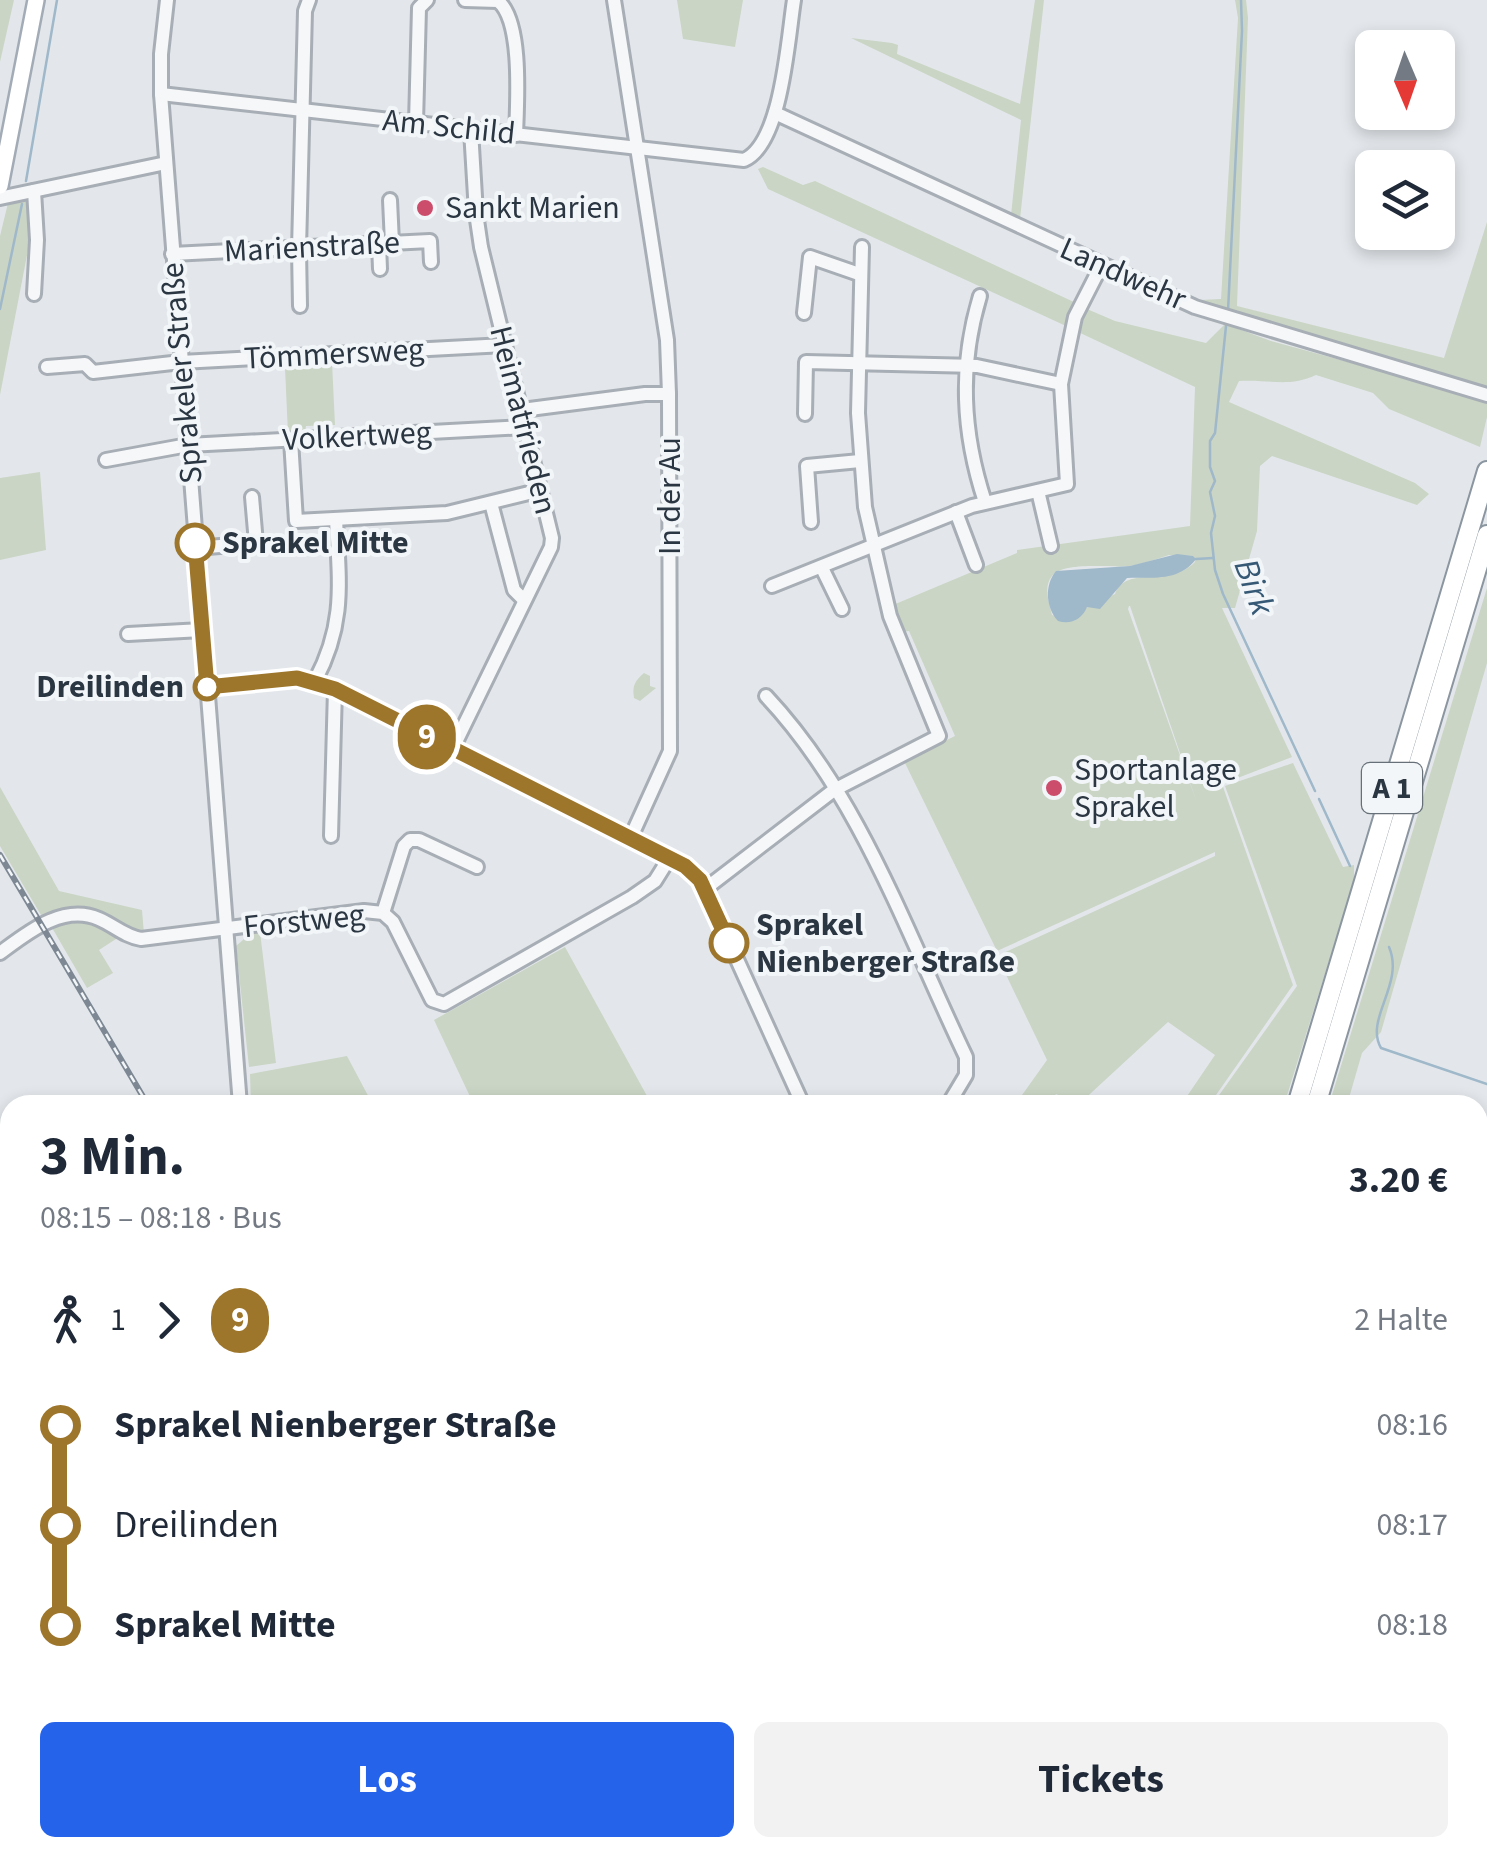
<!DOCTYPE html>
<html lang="de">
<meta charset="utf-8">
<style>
body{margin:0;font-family:"Source Sans 3",sans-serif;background:#f2f2f3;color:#1f2937;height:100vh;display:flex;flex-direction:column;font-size:38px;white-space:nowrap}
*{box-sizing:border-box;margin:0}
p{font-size:32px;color:#747a83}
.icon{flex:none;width:55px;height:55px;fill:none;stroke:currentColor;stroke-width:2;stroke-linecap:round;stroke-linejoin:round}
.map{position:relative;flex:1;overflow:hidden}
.drawer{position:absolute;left:0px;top:1095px;width:1488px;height:762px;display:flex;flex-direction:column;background:#fff;border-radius:30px 30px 0 0;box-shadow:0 5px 15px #0003}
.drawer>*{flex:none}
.badge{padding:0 20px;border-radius:32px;font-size:35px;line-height:65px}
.needle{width:65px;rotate:178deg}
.controls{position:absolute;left:1355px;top:30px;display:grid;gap:20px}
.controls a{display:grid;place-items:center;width:100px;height:100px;border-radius:15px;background:#fff;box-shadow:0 5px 15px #0003;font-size:50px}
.map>.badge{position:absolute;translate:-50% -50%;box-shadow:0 0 0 5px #fff}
.legs{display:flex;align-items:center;gap:15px;height:110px;padding:0 40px;font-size:32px}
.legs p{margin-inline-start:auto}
.overview{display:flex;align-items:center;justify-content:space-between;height:170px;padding:0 40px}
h1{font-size:55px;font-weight:700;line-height:75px}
.action{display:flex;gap:20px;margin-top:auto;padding:20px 40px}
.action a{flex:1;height:115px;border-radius:15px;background:#2563eb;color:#fff;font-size:40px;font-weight:700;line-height:115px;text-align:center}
.action a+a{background:#f2f2f3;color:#1f2937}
ul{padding:0 40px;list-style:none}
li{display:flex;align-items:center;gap:35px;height:100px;font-size:38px}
li i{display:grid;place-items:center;width:15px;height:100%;margin:0 12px;background:currentColor}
li i::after{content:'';width:25px;height:25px;margin:-12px;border:8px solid;border-radius:50%;background:#fff}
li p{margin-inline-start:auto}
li:first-child i{background:linear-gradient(#0000 50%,currentColor 0)}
li:last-child i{background:linear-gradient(currentColor 50%,#0000 0)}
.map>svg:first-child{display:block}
</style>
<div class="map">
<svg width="1487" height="1857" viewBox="0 0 1487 1857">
<rect width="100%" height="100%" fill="#e3e7eb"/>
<g fill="#cad5c5" fill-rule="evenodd">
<polygon points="0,0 14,0 0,62"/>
<polygon points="677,0 743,0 735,47 683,39"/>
<polygon points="1035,0 1044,0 1020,219 1199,300 1221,299 1238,18 1235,0 1246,0 1248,18 1237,306 1444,358 1487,222 1487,390 1221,312 1116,270 1111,264 1067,242 1055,241 834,137 834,134 1011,215 1021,120 851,38 892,43 898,45 897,54 1020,104"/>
<polygon points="763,167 803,185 815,181 1076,303 1066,326 768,189 758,169"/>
<polygon points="28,200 29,245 0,395 0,236 8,203"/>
<path d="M1087,309L1115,321L1206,343L1225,324L1271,341L1487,400V417L1480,447L1389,409L1373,393L1316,375C1288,388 1269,379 1239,381L1229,402L1415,483L1429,494L1417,505L1272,456L1260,466L1257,531L1235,608H1222L1292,757L1222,784L1293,985L1209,1105H1181L1215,1055L1168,1022L1078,1105L1056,1094L1048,1105H1015L1047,1060L997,956L1215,856V852L997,951L904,761L955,736L909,631L902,632L893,605L1017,553V550L1190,526L1195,387L1076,331ZM1169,555L1193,556L1195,562C1168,589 1127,564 1115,594L1087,607L1074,621L1052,615C1049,602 1043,587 1052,576C1064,561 1112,568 1130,566C1143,564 1156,559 1169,555ZM1129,606H1130L1197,803L1128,609Z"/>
<polygon points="315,360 332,362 335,425 306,426 305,433 288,434 285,368 315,367"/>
<polygon points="40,472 46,550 0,560 0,478"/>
<polygon points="1487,588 1487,663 1381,1032 1362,1053 1347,1105 1329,1105"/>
<path d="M644,673L650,676V686L656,688L640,701L634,698C632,685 635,681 644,673Z"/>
<polygon points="1293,763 1343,867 1354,865 1354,881 1284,1105 1212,1105 1297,986 1225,786"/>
<path d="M0,787L59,891L142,910L144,934C101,930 91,894 44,920L0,846Z"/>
<polygon points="77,918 104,927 119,937 99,950 113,973 87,988 51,926"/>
<polygon points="260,932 276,1063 249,1067 236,946 251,933"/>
<polygon points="565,947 652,1105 474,1105 434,1020"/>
<polygon points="347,1056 373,1105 251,1105 250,1074"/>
<polygon points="0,1384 10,1402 10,1497 0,1478"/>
<polygon points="119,1848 320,1848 325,1857 104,1857"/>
<polygon points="355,1848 410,1848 415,1857 360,1857"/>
<polygon points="460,1848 547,1848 551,1857 431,1857"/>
<polygon points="752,1848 871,1848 879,1857 748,1857"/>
<polygon points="903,1848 1001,1848 997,1857 910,1857"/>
<polygon points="1117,1848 1236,1848 1237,1857 1114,1857"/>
</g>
<path fill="#9fb8ca" d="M1177,554L1193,556L1196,559C1179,582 1152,577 1127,578L1100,609L1087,607C1082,619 1071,625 1058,621C1046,608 1044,585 1056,571L1130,566Z"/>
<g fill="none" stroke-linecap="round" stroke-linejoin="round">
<g stroke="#9fb8ca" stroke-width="2.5">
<polyline points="26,181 57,0"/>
<polyline points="0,309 22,204"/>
<polyline points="1228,311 1242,31 1241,0"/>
<polyline points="1226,326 1215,433 1210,441 1210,467 1215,481 1210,492 1215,516 1211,533 1215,570 1223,594 1315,791"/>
<polyline points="1196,559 1213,558"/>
<polyline points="1319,799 1350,866"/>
<path d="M1389,947C1405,984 1364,1019 1381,1048L1487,1084"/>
<polyline points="0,1312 10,1333"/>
<polyline points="218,1857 293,1853 300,1857"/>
</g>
<g stroke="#a8aeb5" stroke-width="18">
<g id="minor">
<polyline points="167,0 161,54 161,94 240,1105"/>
<path d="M465,0L498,1C523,21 517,104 516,135"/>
<polyline points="614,0 667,340 669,394 670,751 631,837"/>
<path d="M161,94L744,160C782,144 788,37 794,0"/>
<polyline points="775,113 1195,307 1487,395"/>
<polyline points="416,123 419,8 427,0"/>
<polyline points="34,191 37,240 34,294"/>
<polyline points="0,198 166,163"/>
<polyline points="390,200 392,243"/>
<polyline points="379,244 380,269"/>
<polyline points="172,254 430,241 431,262"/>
<path d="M980,296C959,366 962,432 985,502"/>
<polyline points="300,306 299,249 305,11 309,0"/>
<polyline points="804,313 810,257 859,274"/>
<polyline points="47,367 85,364 93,372 181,362 505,345"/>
<polyline points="522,410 645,394 669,394"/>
<polyline points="805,414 806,362 977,366 1061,384 1075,317 1101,266"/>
<polyline points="291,440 296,521 447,513 541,490"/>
<polyline points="106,460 188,445 526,427"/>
<polyline points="1038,491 1051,546"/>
<polyline points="491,503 514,590 523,599"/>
<polyline points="956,512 976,565"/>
<polyline points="811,522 807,466 860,461"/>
<polyline points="196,548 256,543 252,497"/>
<polyline points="822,568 842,609"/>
<polyline points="772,586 972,506 1067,484 1061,384"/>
<polyline points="128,634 202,630"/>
<path d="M315,681C346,623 339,582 336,519"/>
<polyline points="207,687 297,678 315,681 685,866 694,872 705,889 803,1105"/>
<path d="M766,696C860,796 907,934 966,1057V1075L948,1105"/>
<polyline points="452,750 551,547 552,538 481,247 476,213 471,130"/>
<polyline points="331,836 335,689"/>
<polyline points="705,889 834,790 939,736 890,616 865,507 858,413 862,247"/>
<polyline points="383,913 404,846 410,840 419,840 477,867"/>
<path d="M0,953C27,933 63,903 99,919C115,926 124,936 141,939L364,911L383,913L393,922L432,1000L444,1004L632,897L655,881L670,857"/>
<polyline points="1478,1422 1487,1425"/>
<polyline points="0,1498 10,1517"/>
<polyline points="0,1569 10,1563"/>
<polyline points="1002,1857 1006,1848"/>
<polyline points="1110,1857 1114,1848"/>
</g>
</g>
<g stroke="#a3acb6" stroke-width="20">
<g id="major">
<polyline points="0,186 36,0"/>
<polyline points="0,1354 10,1374"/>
<polyline points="339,1848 343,1857"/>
</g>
</g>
<g stroke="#8b96a1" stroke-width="22">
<g id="highway">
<polyline points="1297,1105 1487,471"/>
<polyline points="1316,1105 1487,535"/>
<polyline points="1044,1857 1047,1848"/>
<polyline points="1063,1857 1066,1848"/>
</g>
</g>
<use href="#minor" stroke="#f6f7f9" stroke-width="12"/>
<use href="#major" stroke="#fff" stroke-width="15"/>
<use href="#highway" stroke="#fff" stroke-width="18"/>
<g stroke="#7d8894" stroke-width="6">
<g id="rail">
<polyline points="0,855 148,1105"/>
<polyline points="558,1848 563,1857"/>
</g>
</g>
<use href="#rail" stroke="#f3f6f8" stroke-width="2.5" stroke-dasharray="8" stroke-linecap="butt"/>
</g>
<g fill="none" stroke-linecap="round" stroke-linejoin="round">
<g stroke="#fff" stroke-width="22">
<polyline id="line-1" points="195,543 207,687 297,678 335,689 685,866 700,880 729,943"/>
</g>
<use href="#line-1" stroke="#9d762c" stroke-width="15"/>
</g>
<g fill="#cc4c6c" stroke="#f3f6f8" stroke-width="4">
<circle cx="425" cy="208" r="10"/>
<circle cx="1054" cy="788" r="10"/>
</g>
<g fill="#fff" stroke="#9d762c" stroke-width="5">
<circle cx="195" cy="543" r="18"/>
<circle cx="207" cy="687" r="12"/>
<circle cx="729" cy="943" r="18"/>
</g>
<g text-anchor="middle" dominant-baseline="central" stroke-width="8" stroke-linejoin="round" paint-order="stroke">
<rect fill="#f3f6f8" stroke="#677079" stroke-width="2.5" x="1362" y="763" width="60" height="50" rx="8"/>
<g font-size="30" font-weight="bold" fill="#2b3643">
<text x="1392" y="788">A 1</text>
</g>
<g font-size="32" fill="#2b3643" stroke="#f3f6f8">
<text transform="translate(449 127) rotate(6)">Am Schild</text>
<text transform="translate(312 247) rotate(-3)">Marienstraße</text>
<text transform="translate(1123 274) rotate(24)">Landwehr</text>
<text transform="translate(334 354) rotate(-3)">Tömmersweg</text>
<text transform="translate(182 373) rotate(-95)">Sprakeler Straße</text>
<text transform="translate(523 420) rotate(76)">Heimatfrieden</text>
<text transform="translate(357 436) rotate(-3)">Volkertweg</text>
<text transform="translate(670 496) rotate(-90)">In der Au</text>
<text transform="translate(304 921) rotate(-6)">Forstweg</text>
</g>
<g font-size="32" fill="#2b3643" stroke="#f3f6f8" text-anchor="start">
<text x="445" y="208">Sankt Marien</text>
<text x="1074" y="770">Sportanlage<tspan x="1074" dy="37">Sprakel</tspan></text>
</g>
<g font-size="32" font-weight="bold" fill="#2b3643" stroke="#f3f6f8" text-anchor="start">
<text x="222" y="543">Sprakel Mitte</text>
<text x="184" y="687" text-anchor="end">Dreilinden</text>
<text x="756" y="925">Sprakel<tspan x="756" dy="37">Nienberger Straße</tspan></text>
</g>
<g font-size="35" font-style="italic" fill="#365976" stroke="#f3f6f8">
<text transform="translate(1254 587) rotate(70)">Birk</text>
</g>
</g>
</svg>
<div class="controls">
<a><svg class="needle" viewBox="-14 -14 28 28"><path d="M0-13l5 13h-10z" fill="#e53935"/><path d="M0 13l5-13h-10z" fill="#747a83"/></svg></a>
<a><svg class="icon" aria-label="layers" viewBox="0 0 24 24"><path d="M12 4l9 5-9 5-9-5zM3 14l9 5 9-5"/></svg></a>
</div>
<b class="badge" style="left:427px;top:737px;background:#9d762c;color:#fff">9</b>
<section class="drawer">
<div class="overview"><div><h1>3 Min.</h1><p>08:15 – 08:18 · Bus</p></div><b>3.20 €</b></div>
<div class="legs"><svg class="icon" aria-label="walk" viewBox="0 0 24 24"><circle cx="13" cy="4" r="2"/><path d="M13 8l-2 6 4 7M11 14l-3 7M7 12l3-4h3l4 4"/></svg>1<svg class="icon" aria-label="forward" viewBox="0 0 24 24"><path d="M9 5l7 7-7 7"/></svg><b class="badge" style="background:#9d762c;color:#fff">9</b><p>2 Halte</p></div>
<ul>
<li><i style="color:#9d762c"></i><b>Sprakel Nienberger Straße</b><p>08:16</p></li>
<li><i style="color:#9d762c"></i><span>Dreilinden</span><p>08:17</p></li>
<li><i style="color:#9d762c"></i><b>Sprakel Mitte</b><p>08:18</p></li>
</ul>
<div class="action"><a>Los</a><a>Tickets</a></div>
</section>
</div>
